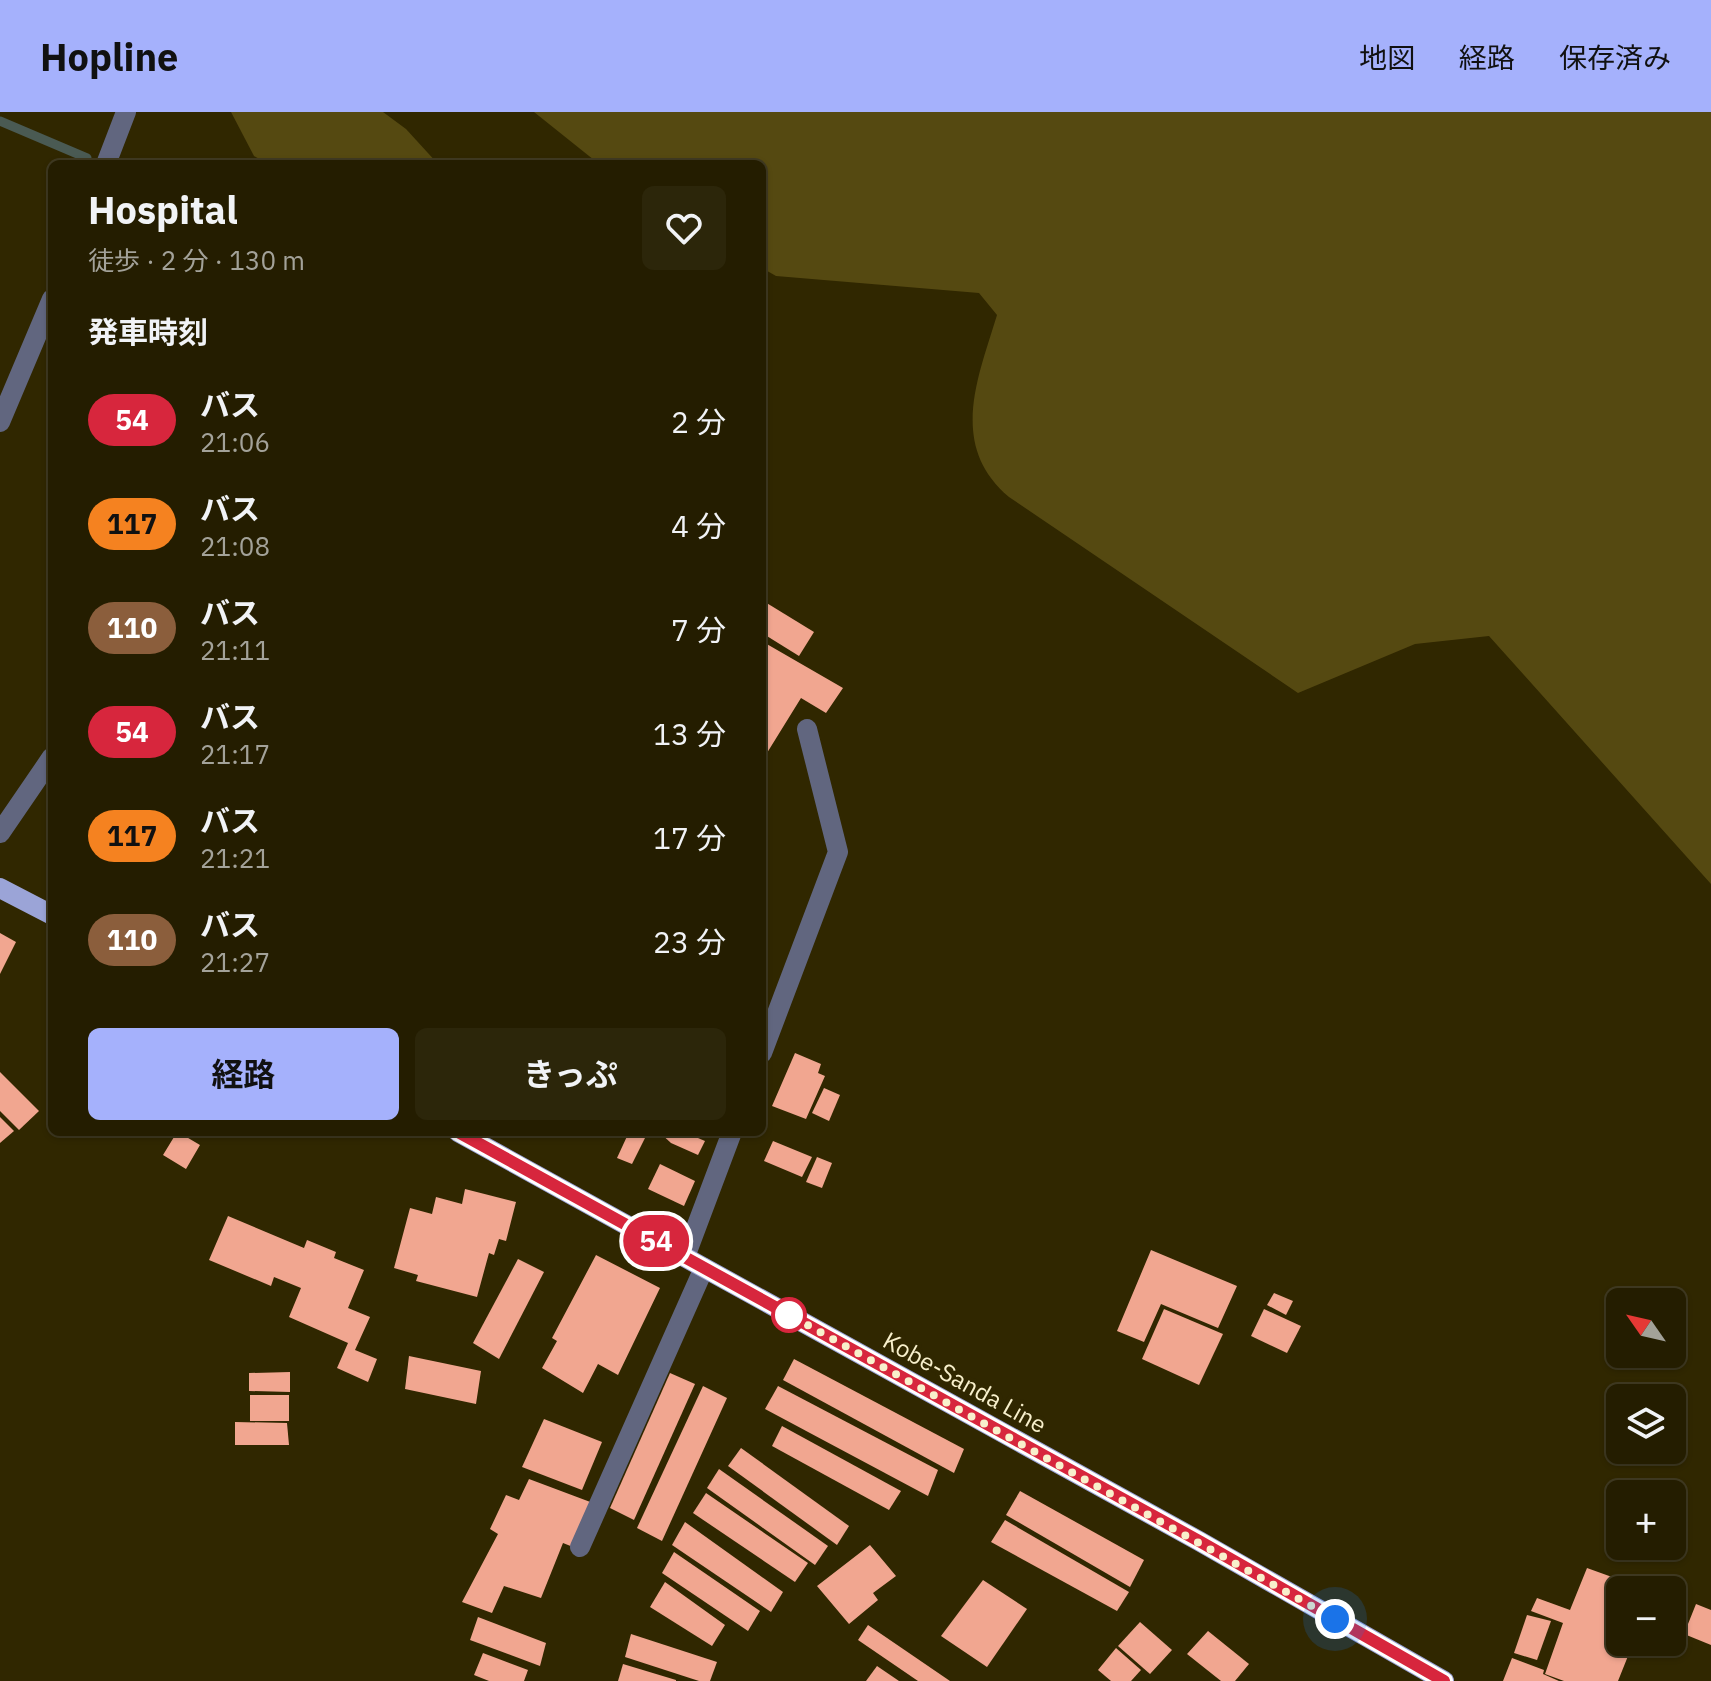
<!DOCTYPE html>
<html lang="ja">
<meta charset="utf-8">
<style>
body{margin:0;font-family:"IBM Plex Sans","Noto Sans JP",sans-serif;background:#2c260a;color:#f1f3f6;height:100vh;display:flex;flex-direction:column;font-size:30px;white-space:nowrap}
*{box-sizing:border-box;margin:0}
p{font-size:26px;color:#a3a299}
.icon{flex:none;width:44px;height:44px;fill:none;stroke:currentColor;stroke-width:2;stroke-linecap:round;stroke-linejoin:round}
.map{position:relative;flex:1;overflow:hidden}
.drawer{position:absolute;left:48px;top:48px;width:718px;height:976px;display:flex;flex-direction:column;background:#241d00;border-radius:12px;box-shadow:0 2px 6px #0004,0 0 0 2px #413b22}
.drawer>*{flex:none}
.badge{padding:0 16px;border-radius:26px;font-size:28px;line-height:52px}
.needle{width:52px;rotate:304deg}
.tools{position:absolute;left:1606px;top:1176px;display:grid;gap:16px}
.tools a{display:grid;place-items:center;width:80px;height:80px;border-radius:12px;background:#241d00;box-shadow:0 2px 6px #0004,0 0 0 2px #413b22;font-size:40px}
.you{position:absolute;width:40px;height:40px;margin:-20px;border:6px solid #fff;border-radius:50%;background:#1a73e8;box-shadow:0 0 0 12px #1a73e833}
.map>.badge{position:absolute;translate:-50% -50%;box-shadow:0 0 0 4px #fff}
h2{padding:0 40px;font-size:30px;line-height:72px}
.round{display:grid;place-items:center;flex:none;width:84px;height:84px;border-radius:12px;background:#2c260a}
.head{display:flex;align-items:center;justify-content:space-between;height:136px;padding:0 40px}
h1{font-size:38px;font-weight:700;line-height:60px}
.cta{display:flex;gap:16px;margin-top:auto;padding:16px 40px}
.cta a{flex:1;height:92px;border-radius:12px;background:#a5b1fc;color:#111;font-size:32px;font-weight:700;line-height:92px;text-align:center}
.cta a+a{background:#2c260a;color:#f1f3f6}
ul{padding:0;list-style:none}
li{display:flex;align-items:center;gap:24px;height:104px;padding:0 40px}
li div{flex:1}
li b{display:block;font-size:30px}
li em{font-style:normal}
li .badge{min-width:88px;font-weight:700;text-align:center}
header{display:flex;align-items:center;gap:48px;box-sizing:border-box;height:112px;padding:0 40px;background:#a5b1fc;color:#111}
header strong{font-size:38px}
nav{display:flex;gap:44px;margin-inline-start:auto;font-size:28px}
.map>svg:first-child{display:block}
</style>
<header>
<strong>Hopline</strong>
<nav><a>地図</a><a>経路</a><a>保存済み</a></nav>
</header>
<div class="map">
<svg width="1711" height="1569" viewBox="0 0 1711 1569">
<rect width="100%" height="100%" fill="#302700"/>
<g fill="#554911">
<polygon points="231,0 383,0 406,17 438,52 268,52 254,44"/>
<path d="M534,0H1711V772L1489,524L1415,532L1298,581L1009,385C948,333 978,266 997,203L979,181L776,164L762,156V52H599Z"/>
</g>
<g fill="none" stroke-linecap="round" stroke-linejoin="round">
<polyline stroke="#4a5a53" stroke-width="9" points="0,9 87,46"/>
</g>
<g fill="#f1a690">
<polygon points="765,490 814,520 799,544 762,521"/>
<polygon points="765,531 843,576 826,601 801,586 762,649 762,536"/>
<polygon points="0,821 16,830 0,862"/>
<polygon points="795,941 821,952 818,961 825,964 806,1007 772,994"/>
<polygon points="0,960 39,999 19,1018 0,999"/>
<polygon points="824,976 840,983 829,1009 812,1001"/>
<polygon points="0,1005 14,1019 0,1031"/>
<polygon points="165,1020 178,1020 200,1033 186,1057 163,1043 174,1025"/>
<polygon points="629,1020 645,1026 632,1052 617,1046"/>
<polygon points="659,1020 684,1020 705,1029 698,1043 671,1031"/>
<polygon points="773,1029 812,1045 802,1065 764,1049"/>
<polygon points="817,1045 832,1051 822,1076 806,1070"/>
<polygon points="660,1052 695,1069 684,1094 648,1077"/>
<polygon points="465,1077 516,1090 506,1129 499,1127 494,1143 489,1141 477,1185 416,1169 418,1163 394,1156 410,1096 432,1102 436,1085 462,1092"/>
<polygon points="228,1104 304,1136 307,1128 336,1140 334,1146 364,1158 348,1196 370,1205 355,1238 377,1247 368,1270 337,1256 348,1231 289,1205 301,1176 274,1165 271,1174 209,1148"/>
<polygon points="1151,1138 1237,1174 1218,1216 1161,1192 1144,1230 1117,1219"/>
<polygon points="596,1143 660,1176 618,1263 598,1252 583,1281 542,1256 557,1229 552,1226"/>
<polygon points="518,1147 544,1160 499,1247 473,1231"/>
<polygon points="1274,1181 1293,1189 1286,1203 1267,1193"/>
<polygon points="1164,1197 1223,1222 1199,1273 1142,1247"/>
<polygon points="1264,1197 1301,1214 1287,1241 1251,1224"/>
<polygon points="409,1244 481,1259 476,1292 405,1277"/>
<polygon points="794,1247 964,1337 954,1361 783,1268"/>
<polygon points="290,1260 290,1280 249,1279 249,1261"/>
<polygon points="670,1261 695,1272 634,1408 610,1396"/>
<polygon points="703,1274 727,1286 662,1429 637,1416"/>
<polygon points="778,1274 938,1358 928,1384 765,1297"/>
<rect x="250" y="1283" width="39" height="26"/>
<polygon points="544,1307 602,1330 582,1378 522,1355"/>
<polygon points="235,1310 287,1311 289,1333 235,1333"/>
<polygon points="782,1314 901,1379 889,1398 772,1334"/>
<polygon points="741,1336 849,1414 837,1433 728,1354"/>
<polygon points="719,1357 828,1434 815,1453 707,1376"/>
<polygon points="529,1367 593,1391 573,1435 563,1431 541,1486 504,1474 492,1501 462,1490 498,1422 490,1417 506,1383 519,1388"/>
<polygon points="1020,1379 1144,1448 1130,1475 1006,1403"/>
<polygon points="706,1381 808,1451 795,1470 693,1401"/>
<polygon points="1005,1408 1129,1480 1117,1499 991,1430"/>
<polygon points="685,1410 783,1480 771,1500 672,1433"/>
<polygon points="870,1433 896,1464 873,1481 878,1488 849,1512 817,1474"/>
<polygon points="674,1440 760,1499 748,1519 662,1461"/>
<polygon points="1587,1456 1648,1478 1620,1478 1620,1530 1650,1530 1646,1538 1632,1534 1618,1569 1564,1569 1545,1562 1563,1511 1531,1499 1537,1486 1570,1498"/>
<polygon points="983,1468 1027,1497 987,1555 941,1524"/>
<polygon points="665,1470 725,1513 712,1534 650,1495"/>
<polygon points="1696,1492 1711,1498 1711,1533 1684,1522"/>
<polygon points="1527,1503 1551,1509 1537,1548 1514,1541"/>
<polygon points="478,1505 546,1531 540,1554 470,1528"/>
<polygon points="1140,1510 1172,1538 1150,1562 1118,1534"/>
<polygon points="868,1513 950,1569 918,1569 858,1528"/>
<polygon points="1208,1519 1249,1552 1235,1569 1221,1569 1187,1542"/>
<polygon points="631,1522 717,1550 710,1569 699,1569 625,1545"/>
<polygon points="1116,1536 1141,1558 1131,1569 1111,1569 1098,1558"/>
<polygon points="483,1541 528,1558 524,1569 489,1569 474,1563"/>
<polygon points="1512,1546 1544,1558 1543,1562 1559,1569 1503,1569"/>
<polygon points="623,1552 676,1568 676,1569 618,1569"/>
<polygon points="877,1554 899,1569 866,1569"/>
</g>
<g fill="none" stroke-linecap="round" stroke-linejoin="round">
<g stroke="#61667f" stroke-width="20">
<polyline points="106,52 126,0"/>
<polyline points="0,310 52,187"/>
<polyline points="0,721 52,645"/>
<polyline points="762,941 838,740 807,617"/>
<polyline points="685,1145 732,1020"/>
<polyline points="580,1435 704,1156"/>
</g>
<g stroke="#9ba4d7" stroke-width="20">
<polyline points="0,776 52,803"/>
<polyline points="458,1020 1199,1429 1444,1569"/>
</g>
</g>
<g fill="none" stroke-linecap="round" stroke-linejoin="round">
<g stroke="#fff" stroke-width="18">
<polyline id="line" points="458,1020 1199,1429 1444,1569"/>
</g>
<use href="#line" stroke="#d7263d" stroke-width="12"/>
<polyline stroke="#f8f0cc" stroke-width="8" stroke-dasharray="0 14.4" points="789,1203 786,1201 1335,1507"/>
</g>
<circle fill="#fff" stroke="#d7263d" stroke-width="4" cx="789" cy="1203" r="16"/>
<g text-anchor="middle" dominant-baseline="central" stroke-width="8" stroke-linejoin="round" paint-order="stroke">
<g font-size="24" fill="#f8f0cc" stroke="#302700">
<text transform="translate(965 1270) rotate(29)">Kobe-Sanda Line</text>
</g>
</g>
</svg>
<div class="tools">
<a><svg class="needle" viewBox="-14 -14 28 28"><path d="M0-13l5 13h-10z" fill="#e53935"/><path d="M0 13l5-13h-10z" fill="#a3a299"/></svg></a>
<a><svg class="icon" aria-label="layers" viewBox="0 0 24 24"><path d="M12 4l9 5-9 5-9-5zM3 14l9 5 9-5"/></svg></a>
<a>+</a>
<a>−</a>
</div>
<div class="you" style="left:1335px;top:1507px"></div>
<b class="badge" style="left:656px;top:1129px;background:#d7263d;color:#fff">54</b>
<section class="drawer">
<div class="head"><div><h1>Hospital</h1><p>徒歩 · 2 分 · 130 m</p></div><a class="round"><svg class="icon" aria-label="heart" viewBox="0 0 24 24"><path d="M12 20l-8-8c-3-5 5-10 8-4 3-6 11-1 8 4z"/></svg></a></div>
<h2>発車時刻</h2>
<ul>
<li><span class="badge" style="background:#d7263d;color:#fff">54</span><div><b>バス</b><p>21:06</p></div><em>2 分</em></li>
<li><span class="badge" style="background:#f58220;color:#111">117</span><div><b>バス</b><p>21:08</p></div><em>4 分</em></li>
<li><span class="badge" style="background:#8b5e3c;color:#fff">110</span><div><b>バス</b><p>21:11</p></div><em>7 分</em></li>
<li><span class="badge" style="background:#d7263d;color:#fff">54</span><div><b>バス</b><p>21:17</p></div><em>13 分</em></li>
<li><span class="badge" style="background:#f58220;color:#111">117</span><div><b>バス</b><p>21:21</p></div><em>17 分</em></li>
<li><span class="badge" style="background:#8b5e3c;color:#fff">110</span><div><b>バス</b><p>21:27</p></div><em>23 分</em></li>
</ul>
<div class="cta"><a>経路</a><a>きっぷ</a></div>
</section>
</div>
